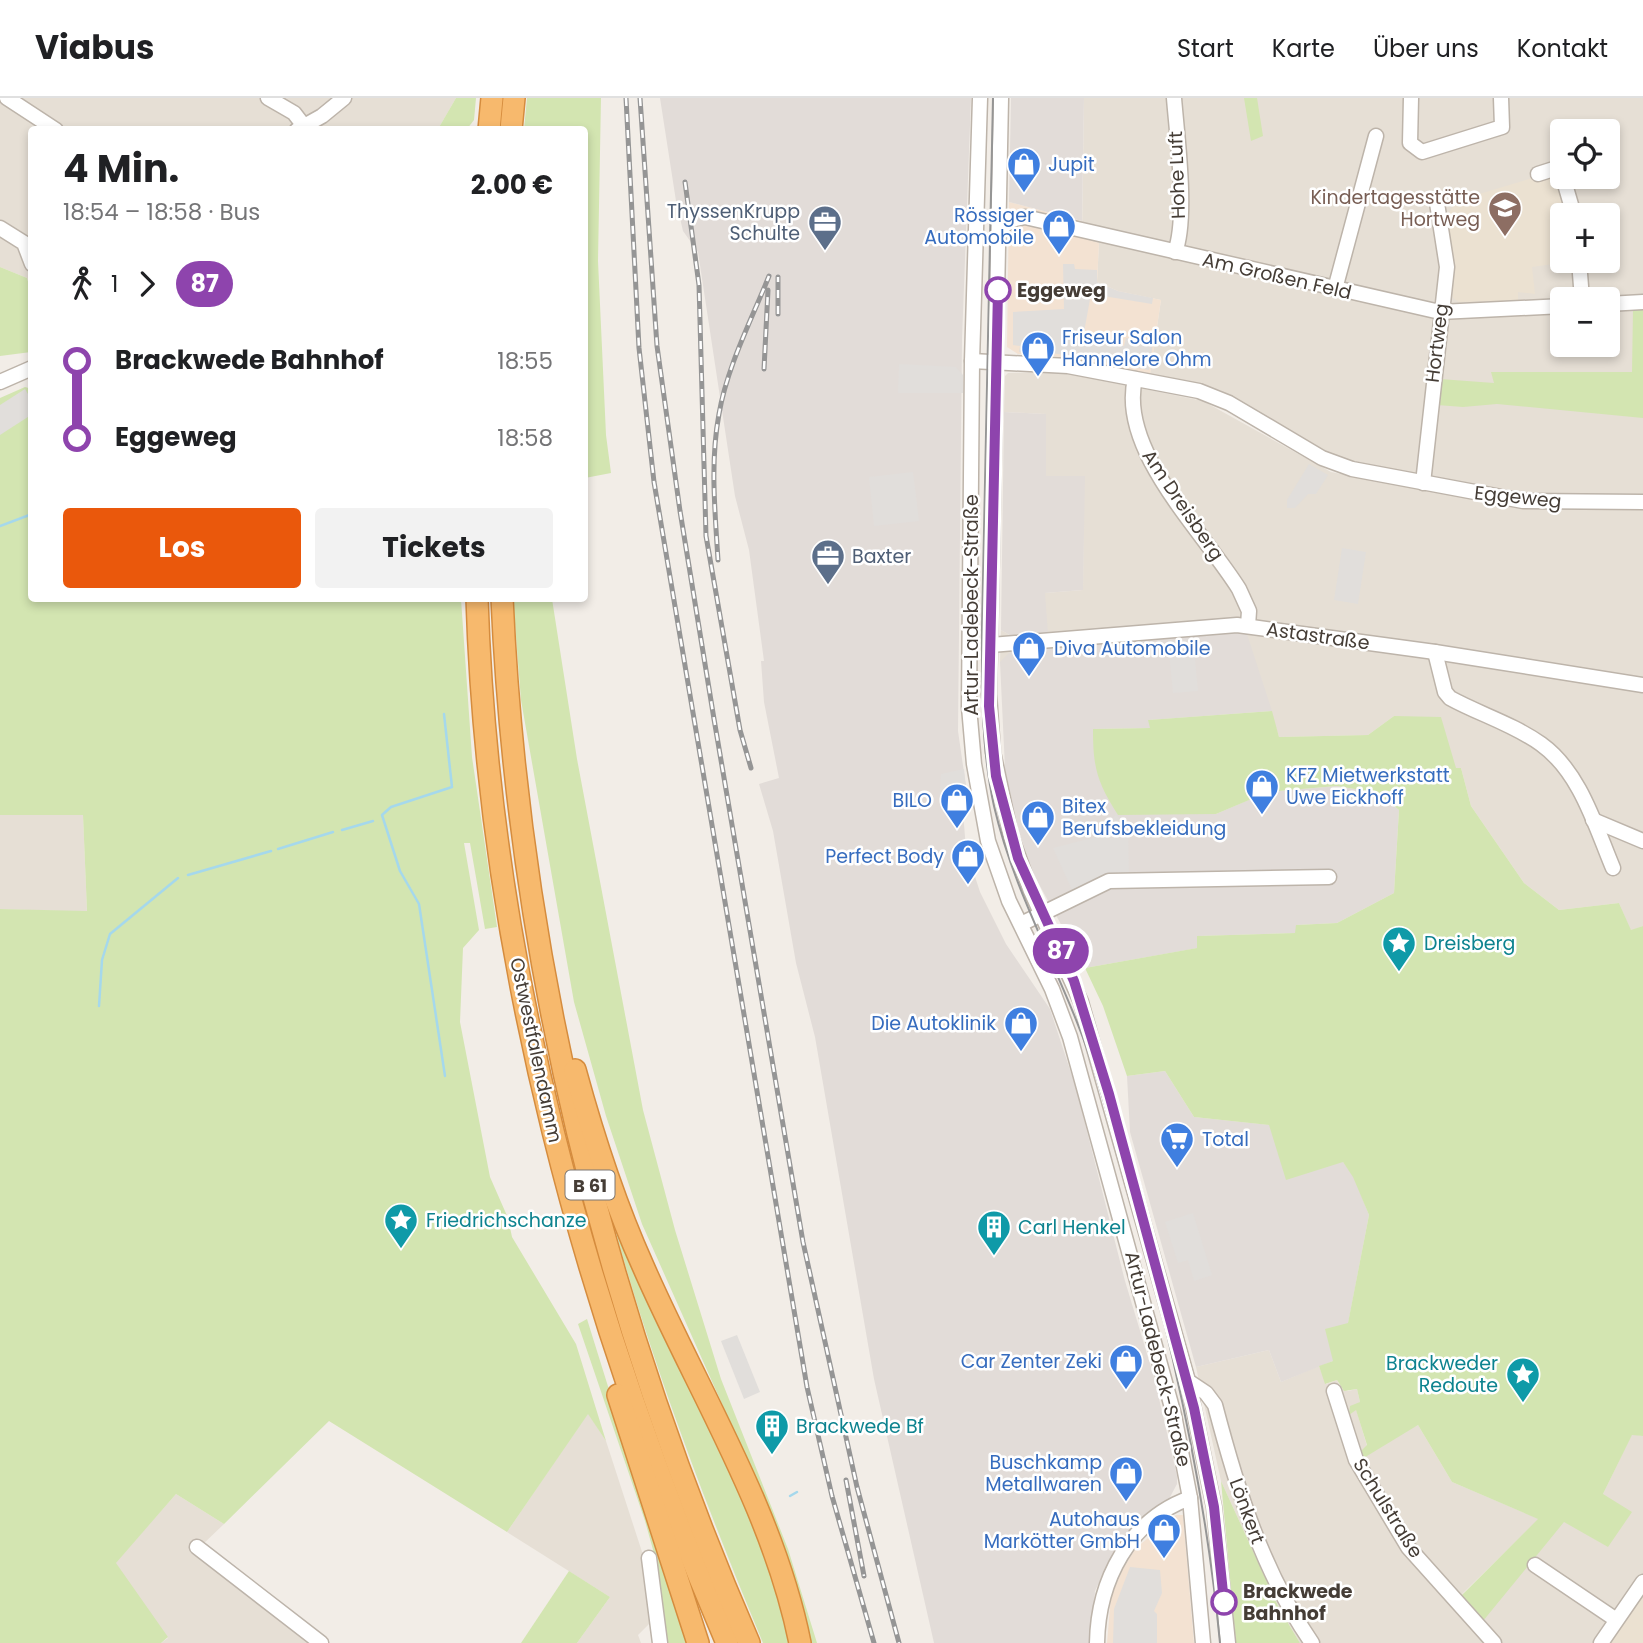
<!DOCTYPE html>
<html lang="de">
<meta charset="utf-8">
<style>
body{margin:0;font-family:Poppins,sans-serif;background:#f2f2f2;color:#202124;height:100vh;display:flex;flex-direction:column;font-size:26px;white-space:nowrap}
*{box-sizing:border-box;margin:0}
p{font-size:23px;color:#757577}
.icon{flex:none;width:38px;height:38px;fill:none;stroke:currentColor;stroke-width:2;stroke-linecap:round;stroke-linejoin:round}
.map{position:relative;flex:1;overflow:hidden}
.details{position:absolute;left:28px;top:28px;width:560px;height:476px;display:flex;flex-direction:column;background:#fff;border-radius:7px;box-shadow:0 4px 10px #0003}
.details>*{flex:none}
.badge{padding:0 14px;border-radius:23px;font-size:24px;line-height:46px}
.fabs{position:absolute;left:1550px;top:21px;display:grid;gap:14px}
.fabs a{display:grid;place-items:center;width:70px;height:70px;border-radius:7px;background:#fff;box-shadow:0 4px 10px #0003;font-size:35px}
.map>.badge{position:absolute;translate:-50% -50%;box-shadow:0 0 0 4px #fff}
.legs{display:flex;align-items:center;gap:10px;height:77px;padding:0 35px;font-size:23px}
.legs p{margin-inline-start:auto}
.overview{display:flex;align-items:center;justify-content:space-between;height:119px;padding:0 35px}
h1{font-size:38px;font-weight:700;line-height:52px}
.action{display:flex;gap:14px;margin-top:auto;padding:14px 35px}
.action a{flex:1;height:80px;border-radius:7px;background:#ea580c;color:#fff;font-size:28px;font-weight:700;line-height:80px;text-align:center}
.action a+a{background:#f2f2f2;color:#202124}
ul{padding:0 35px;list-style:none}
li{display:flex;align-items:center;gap:24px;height:77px;font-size:26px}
li i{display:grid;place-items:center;width:10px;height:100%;margin:0 9px;background:currentColor}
li i::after{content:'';width:18px;height:18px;margin:-9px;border:5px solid;border-radius:50%;background:#fff}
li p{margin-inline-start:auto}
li:first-child i{background:linear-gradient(#0000 50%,currentColor 0)}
li:last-child i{background:linear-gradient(currentColor 50%,#0000 0)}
header{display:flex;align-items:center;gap:42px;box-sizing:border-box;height:98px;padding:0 35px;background:#fff;border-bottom:2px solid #e0e0e0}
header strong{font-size:33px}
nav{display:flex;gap:38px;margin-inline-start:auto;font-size:24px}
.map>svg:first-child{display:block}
</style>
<header>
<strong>Viabus</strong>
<nav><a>Start</a><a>Karte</a><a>Über uns</a><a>Kontakt</a></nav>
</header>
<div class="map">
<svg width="1643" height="1545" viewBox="0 0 1643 1545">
<rect width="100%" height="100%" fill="#f2ede7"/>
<g fill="#e6dfd5" fill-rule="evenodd">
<polygon points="0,0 456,0 438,31 32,32 31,195 27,180 0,169"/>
<path d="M1084,0H1643V397L1547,399L1501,395L1356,366L1326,355L1220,292L1150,276L1161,202L1118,193L1097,184L1099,146L1082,140ZM1563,33H1608V79H1563ZM1563,117H1608V163H1563ZM1563,201H1608V247H1563Z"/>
<polygon points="1061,274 1203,303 1331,374 1522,411 1643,411 1643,828 1631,833 1619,805 1559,812 1524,785 1471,708 1461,670 1456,670 1394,618 1368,637 1279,639 1246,536 1000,564 1001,532 1013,539 1045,495 1083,492 1084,378 1046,378 1046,316 1004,314 1005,278 1008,275"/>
<polygon points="0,717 83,717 87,814 0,811"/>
<polygon points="1269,1252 1281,1284 1319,1268 1326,1286 1337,1282 1341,1290 1348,1293 1357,1291 1360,1304 1356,1311 1367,1348 1360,1355 1418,1327 1452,1384 1539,1421 1460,1498 1564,1423 1607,1448 1603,1396 1632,1336 1643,1338 1643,1545 1300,1545 1279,1510 1221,1383 1196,1269"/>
<polygon points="588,1315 606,1343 644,1460 651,1524 638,1537 641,1545 577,1545 610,1499 507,1434"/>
<polygon points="176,1396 224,1426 201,1448 325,1545 161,1545 168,1540 115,1465"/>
</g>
<g fill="#f3e2d2">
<polygon points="1009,104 1082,123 1082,140 1099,145 1097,184 1118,193 1161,202 1150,276 1054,258 1018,256 1007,249"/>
<polygon points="1176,1417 1183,1417 1194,1545 1107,1545 1111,1498 1124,1469 1136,1450"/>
</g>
<g fill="#e2dcd8">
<polygon points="660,0 971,0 962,242 958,633 969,709 963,714 966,751 980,794 1006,846 1050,911 1076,990 1125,1183 1154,1279 1177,1378 1177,1386 1169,1401 1135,1427 1115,1450 1095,1493 1091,1545 934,1545 874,1281 815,939 796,865 773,733 759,686 779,680 764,604 761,563 764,563 749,452 735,398 698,154 683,133 676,103"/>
<polygon points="1011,0 1084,0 1082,123 1009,104"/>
<polygon points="1004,314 1046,316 1046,378 1085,378 1083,492 1045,495 1048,536 1013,539 1001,532"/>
<polygon points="1234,534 1247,536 1272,613 1149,622 1151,630 1093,631 1216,716 1267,694 1337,688 1378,695 1399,712 1394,795 1337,825 1296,827 1296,835 1198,838 1198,850 1085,870 1035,779 1019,734 1005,670 1000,564 1010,554"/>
<polygon points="1165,973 1194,1019 1270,1027 1343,1064 1354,1079 1369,1117 1348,1226 1333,1263 1281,1284 1269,1252 1196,1269 1130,1034 1127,978"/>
</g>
<g fill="#ebe1d1">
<polygon points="1549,75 1558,78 1569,117 1563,117 1563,163 1574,163 1532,169 1535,196 1518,194 1518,203 1459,204 1453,200 1444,116 1449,115 1456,103"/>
<polygon points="1643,1495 1643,1545 1610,1545 1631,1512"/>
</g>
<g fill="#d3e5b1">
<polygon points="456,0 476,0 474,22 467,31 438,31"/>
<polygon points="527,0 601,0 598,163 606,337 611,375 585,380 584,32 524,31"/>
<polygon points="1244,0 1257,0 1263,38 1251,43"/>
<polygon points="0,169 27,180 31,195 31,254 0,258"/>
<polygon points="1643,210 1643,320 1497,306 1463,309 1437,307 1440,281 1494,285 1491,274 1632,274 1633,211"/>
<polygon points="25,289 32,291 32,500 461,501 472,659 497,829 485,831 470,745 464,745 479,832 463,850 460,924 490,1079 508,1120 512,1139 576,1246 606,1343 588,1316 507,1434 329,1323 224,1426 176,1396 116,1465 168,1539 161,1545 0,1545 0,811 87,813 83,717 0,717 0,300"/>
<polygon points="513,501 552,501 577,661 643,1012 675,1132 721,1281 788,1451 817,1545 811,1545 795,1489 755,1380 642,1126 606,1018 574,904 521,602"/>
<path d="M1272,613L1279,639L1368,637L1394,618L1441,619L1456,670H1461L1471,708L1524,785L1559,812L1619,805L1631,832L1643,828V1338L1632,1337L1603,1396L1632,1414L1608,1449L1564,1424L1483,1523L1460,1499L1538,1421L1452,1384L1418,1327L1362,1361L1359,1355L1367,1347L1356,1312L1349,1317L1350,1308L1360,1304L1357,1291L1344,1293L1337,1282L1325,1286L1319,1268L1333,1263L1325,1231L1348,1225L1369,1117L1353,1079L1343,1064L1286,1082L1269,1027L1194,1019L1165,973L1127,978L1103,908L1085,870L1197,850V838L1295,835L1296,827L1337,825L1394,795L1399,712L1378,695L1337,688L1268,694L1216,716L1118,717C1097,684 1093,670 1093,631L1150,630L1148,622Z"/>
<path d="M599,1072L756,1427L781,1501L791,1545H763C699,1391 640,1234 599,1072Z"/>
<polygon points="587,1221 688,1545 667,1545 657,1466 645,1423 578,1226"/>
<polygon points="1221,1383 1279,1510 1300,1545 1236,1545"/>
<polygon points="569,1473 610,1499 577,1545 521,1545"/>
</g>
<g fill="#e1dedb">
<polygon points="1063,166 1074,166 1075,171 1097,172 1097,184 1118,193 1153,200 1152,206 1091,196 1084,234 1108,237 1110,245 1124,248 1126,240 1153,245 1149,272 1052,255 1019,254 1020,248 1013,247 1013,214 1064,211"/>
<polygon points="899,266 956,269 963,277 963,295 898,295"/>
<polygon points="25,291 31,301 31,317 0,337 0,307"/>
<polygon points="1309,366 1328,377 1316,396 1308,396 1295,410 1287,410 1287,402"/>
<polygon points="913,374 919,423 874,428 869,379"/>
<polygon points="1342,450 1366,454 1358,506 1334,502"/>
<polygon points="1193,541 1198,593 1173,595 1168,543"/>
<polygon points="964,671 968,709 946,711 943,703 939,703 941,676"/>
<polygon points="1116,716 1128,730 1129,779 1073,794 1053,750 1100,738"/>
<polygon points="1193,1115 1212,1177 1194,1183 1188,1162 1178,1165 1165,1124"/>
<polygon points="737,1237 760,1294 744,1301 721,1243"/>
<polygon points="1130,1469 1160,1472 1162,1495 1154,1513 1157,1516 1157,1545 1113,1545 1114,1511"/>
</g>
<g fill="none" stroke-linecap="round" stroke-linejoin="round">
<g stroke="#a5d8ec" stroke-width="2.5">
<polyline points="0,428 32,416"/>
<polyline points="444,616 452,689 391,709 382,717 400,773 419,806 445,978"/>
<polyline points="342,732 373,723"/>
<polyline points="278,751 333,734"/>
<polyline points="188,777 271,753"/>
<polyline points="99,908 102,862 110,836 178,780"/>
<polyline points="790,1398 797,1394"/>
</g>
<g stroke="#bdb4aa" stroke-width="17">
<g id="minor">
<polyline points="7,0 56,32"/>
<polyline points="268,0 294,15 304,28"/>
<polyline points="980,0 972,263 969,609 974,666 988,743 1009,803 1052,891 1070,939 1174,1317 1190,1400 1203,1545"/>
<polyline points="1001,0 989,596 993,654 1011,738 1031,793 1081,904 1188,1283 1214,1409 1228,1545"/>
<path d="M1174,0C1177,38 1188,120 1175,154"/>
<polyline points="1411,0 1410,45 1422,54 1502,29 1501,0"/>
<polyline points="297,32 322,18 344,0"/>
<polyline points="1560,69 1574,117"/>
<polyline points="1538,76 1563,68"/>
<polyline points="0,130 24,145 32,166"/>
<polyline points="999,132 1011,122 1025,119 1440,214 1563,208"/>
<polyline points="1579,163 1582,201"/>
<polyline points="1335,191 1376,38"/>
<polyline points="1608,206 1643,204"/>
<polyline points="972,263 1068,268 1199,293 1229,305 1322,360 1352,371 1523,403 1643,404"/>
<path d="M1135,281C1118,352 1203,433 1239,491L1249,513L1248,528"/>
<polyline points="0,284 32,270"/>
<polyline points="1423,385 1447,169 1437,105"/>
<polyline points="991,547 1237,527 1435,554 1643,587"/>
<path d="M1435,554L1445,594L1450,600C1479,616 1513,626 1541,646C1580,674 1595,727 1613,770"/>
<polyline points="1593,722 1643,743"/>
<polyline points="1021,826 1109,783 1329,779"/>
<path d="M1188,1283L1206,1295L1215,1307C1237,1391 1262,1473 1312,1545"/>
<polyline points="1334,1293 1356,1362 1408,1449 1494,1545"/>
<polyline points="197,1449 321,1545"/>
<polyline points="649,1460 660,1545"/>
<polyline points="1535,1467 1615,1521"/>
<path d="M1097,1545C1098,1483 1129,1422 1190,1400"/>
<polyline points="1601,1545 1643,1484"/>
</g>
</g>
<g stroke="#d58c3e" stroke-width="24">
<g id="highway">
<polyline points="489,32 492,0"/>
<polyline points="511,32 514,0"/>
<path d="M477,500C488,859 586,1217 727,1545"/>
<path d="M502,500C518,861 605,1214 749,1545"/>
<path d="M575,972C593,1038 615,1106 643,1168C697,1292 773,1411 800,1545"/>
<polyline points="618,1297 698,1545"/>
</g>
</g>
<use href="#minor" stroke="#fff" stroke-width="14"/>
<use href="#highway" stroke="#f7b96d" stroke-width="21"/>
<path stroke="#959595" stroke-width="2" d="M993,0L982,529C982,589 981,649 994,708C1016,804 1070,889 1098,984C1153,1168 1202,1353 1220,1545"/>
<g stroke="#959595" stroke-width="5">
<g id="rail">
<polyline points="626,0 639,250 654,384 807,1289 832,1398 874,1545"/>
<polyline points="640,0 657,248 680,413 714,621 803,1144 857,1389 899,1545"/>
<polyline points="685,84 699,187 706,438 740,632 751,670"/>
<polyline points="778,216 778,179"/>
<polyline points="764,271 768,192"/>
<path d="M718,462C715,413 710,364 719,316C727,269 751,223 769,178"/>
<polyline points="846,1382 864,1478"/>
</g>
</g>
<use href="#rail" stroke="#fff" stroke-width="2.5" stroke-dasharray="8" stroke-linecap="butt"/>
</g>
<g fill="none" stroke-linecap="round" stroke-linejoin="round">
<g stroke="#fff" stroke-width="16">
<polyline id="line-1" points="998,192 989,608 996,678 1018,760 1074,883 1109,996 1194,1310 1214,1409 1224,1504"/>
</g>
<use href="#line-1" stroke="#8e44ad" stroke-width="10"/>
</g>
<defs>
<g id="shop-pin" transform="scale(1.75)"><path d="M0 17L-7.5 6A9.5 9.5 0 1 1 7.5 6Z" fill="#3f7fe0" stroke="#fff"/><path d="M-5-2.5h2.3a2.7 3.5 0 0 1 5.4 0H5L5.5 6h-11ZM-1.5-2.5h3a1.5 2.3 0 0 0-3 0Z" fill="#fff"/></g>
<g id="school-pin" transform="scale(1.75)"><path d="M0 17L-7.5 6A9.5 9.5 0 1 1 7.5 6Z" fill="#8d6e63" stroke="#fff"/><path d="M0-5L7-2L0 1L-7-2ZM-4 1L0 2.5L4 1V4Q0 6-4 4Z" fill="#fff"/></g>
<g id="office-pin" transform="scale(1.75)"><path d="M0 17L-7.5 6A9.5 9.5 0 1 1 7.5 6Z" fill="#5c6f8a" stroke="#fff"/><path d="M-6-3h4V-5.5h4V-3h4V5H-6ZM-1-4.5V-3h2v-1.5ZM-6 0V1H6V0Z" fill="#fff"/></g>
<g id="sight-pin" transform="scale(1.75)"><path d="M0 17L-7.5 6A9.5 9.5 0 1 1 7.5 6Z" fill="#0f9aa8" stroke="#fff"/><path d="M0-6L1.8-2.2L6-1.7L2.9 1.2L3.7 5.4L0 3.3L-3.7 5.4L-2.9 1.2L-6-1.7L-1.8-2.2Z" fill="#fff"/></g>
<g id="supermarket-pin" transform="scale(1.75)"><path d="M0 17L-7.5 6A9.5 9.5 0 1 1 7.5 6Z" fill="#3f7fe0" stroke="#fff"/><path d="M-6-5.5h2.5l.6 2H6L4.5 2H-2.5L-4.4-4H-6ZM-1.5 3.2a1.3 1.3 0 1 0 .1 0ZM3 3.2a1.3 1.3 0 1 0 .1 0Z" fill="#fff"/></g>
<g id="building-pin" transform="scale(1.75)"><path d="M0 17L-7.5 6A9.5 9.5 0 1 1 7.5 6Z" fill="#0f9aa8" stroke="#fff"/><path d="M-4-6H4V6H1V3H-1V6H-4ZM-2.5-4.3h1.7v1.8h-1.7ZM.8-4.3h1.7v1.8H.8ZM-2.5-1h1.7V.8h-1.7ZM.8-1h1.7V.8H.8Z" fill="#fff"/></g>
</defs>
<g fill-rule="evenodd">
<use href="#shop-pin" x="1024" y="66"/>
<use href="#school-pin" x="1505" y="110"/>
<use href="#office-pin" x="825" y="124"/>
<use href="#shop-pin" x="1059" y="128"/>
<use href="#shop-pin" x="1038" y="250"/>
<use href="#office-pin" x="828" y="458"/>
<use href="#shop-pin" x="1029" y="550"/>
<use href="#shop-pin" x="1262" y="688"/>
<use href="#shop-pin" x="957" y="702"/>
<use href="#shop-pin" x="1038" y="719"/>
<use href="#shop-pin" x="968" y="758"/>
<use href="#sight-pin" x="1399" y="845"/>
<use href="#shop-pin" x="1021" y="925"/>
<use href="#supermarket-pin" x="1177" y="1041"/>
<use href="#sight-pin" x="401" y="1122"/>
<use href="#building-pin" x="994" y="1129"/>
<use href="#shop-pin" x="1126" y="1263"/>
<use href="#sight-pin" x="1523" y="1276"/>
<use href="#building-pin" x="772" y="1328"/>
<use href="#shop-pin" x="1126" y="1375"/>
<use href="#shop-pin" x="1164" y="1432"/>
</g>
<g fill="#fff" stroke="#8e44ad" stroke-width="3.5">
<circle cx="998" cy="192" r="12"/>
<circle cx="1224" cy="1504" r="12"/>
</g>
<g text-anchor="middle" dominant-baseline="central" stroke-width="5" stroke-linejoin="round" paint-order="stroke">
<rect fill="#fff" stroke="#7d7772" stroke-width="2" x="565.5" y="1072.5" width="49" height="29" rx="5"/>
<g font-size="18" font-weight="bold" fill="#453d36">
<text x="590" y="1087">B 61</text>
</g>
<g font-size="19" fill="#366cbe" stroke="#fff" text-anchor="end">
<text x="1048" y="66" text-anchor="start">Jupit</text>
<text x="1034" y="117">Rössiger<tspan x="1034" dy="22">Automobile</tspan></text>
<text x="1062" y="239" text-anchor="start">Friseur Salon<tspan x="1062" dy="22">Hannelore Ohm</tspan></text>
<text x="1054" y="550" text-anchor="start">Diva Automobile</text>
<text x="1286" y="677" text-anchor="start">KFZ Mietwerkstatt<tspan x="1286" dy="22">Uwe Eickhoff</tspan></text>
<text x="932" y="702">BILO</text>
<text x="1062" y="708" text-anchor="start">Bitex<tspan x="1062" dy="22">Berufsbekleidung</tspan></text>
<text x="944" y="758">Perfect Body</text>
<text x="996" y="925">Die Autoklinik</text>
<text x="1202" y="1041" text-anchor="start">Total</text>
<text x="1102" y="1263">Car Zenter Zeki</text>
<text x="1102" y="1364">Buschkamp<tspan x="1102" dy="22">Metallwaren</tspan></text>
<text x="1140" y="1421">Autohaus<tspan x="1140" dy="22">Markötter GmbH</tspan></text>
</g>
<g font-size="19" fill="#453d36" stroke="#fff">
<text transform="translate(1177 77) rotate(-92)">Hohe Luft</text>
<text transform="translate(1277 178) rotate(13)">Am Großen Feld</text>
<text transform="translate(1437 245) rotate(-83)">Hortweg</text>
<text transform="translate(1518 399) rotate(6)">Eggeweg</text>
<text transform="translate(1183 407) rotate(56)">Am Dreisberg</text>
<text transform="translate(971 507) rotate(-90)">Artur-Ladebeck-Straße</text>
<text transform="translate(1318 538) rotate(8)">Astastraße</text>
<text transform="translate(536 952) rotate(78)">Ostwestfalendamm</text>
<text transform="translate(1158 1261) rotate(76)">Artur-Ladebeck-Straße</text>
<text transform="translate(1388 1410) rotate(58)">Schulstraße</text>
<text transform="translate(1247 1413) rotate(70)">Lönkert</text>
</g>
<g font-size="19" fill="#785e54" stroke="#fff" text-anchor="end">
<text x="1480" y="99">Kindertagesstätte<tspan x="1480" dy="22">Hortweg</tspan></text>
</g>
<g font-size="19" fill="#4e5e75" stroke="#fff" text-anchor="end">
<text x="800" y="113">ThyssenKrupp<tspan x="800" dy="22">Schulte</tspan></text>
<text x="852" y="458" text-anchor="start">Baxter</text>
</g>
<g font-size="19" font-weight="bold" fill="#453d36" stroke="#fff" text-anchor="start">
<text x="1017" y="192">Eggeweg</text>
<text x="1243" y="1493">Brackwede<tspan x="1243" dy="22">Bahnhof</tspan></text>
</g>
<g font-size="19" fill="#0d838f" stroke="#fff" text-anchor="start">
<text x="1424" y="845">Dreisberg</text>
<text x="426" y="1122">Friedrichschanze</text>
<text x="1018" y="1129">Carl Henkel</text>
<text x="1498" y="1265" text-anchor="end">Brackweder<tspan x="1498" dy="22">Redoute</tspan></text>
<text x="796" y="1328">Brackwede Bf</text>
</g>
</g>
</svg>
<div class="fabs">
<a><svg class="icon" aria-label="locate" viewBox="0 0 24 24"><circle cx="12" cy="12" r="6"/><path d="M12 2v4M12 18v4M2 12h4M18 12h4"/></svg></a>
<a>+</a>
<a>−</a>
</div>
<b class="badge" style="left:1061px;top:853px;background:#8e44ad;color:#fff">87</b>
<section class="details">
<div class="overview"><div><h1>4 Min.</h1><p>18:54 – 18:58 · Bus</p></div><b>2.00 €</b></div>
<div class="legs"><svg class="icon" aria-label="walk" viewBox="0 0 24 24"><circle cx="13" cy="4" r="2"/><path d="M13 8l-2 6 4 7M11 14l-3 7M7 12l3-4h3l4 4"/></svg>1<svg class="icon" aria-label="forward" viewBox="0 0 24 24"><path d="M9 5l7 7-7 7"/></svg><b class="badge" style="background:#8e44ad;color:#fff">87</b></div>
<ul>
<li><i style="color:#8e44ad"></i><b>Brackwede Bahnhof</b><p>18:55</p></li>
<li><i style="color:#8e44ad"></i><b>Eggeweg</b><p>18:58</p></li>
</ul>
<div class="action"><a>Los</a><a>Tickets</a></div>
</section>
</div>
